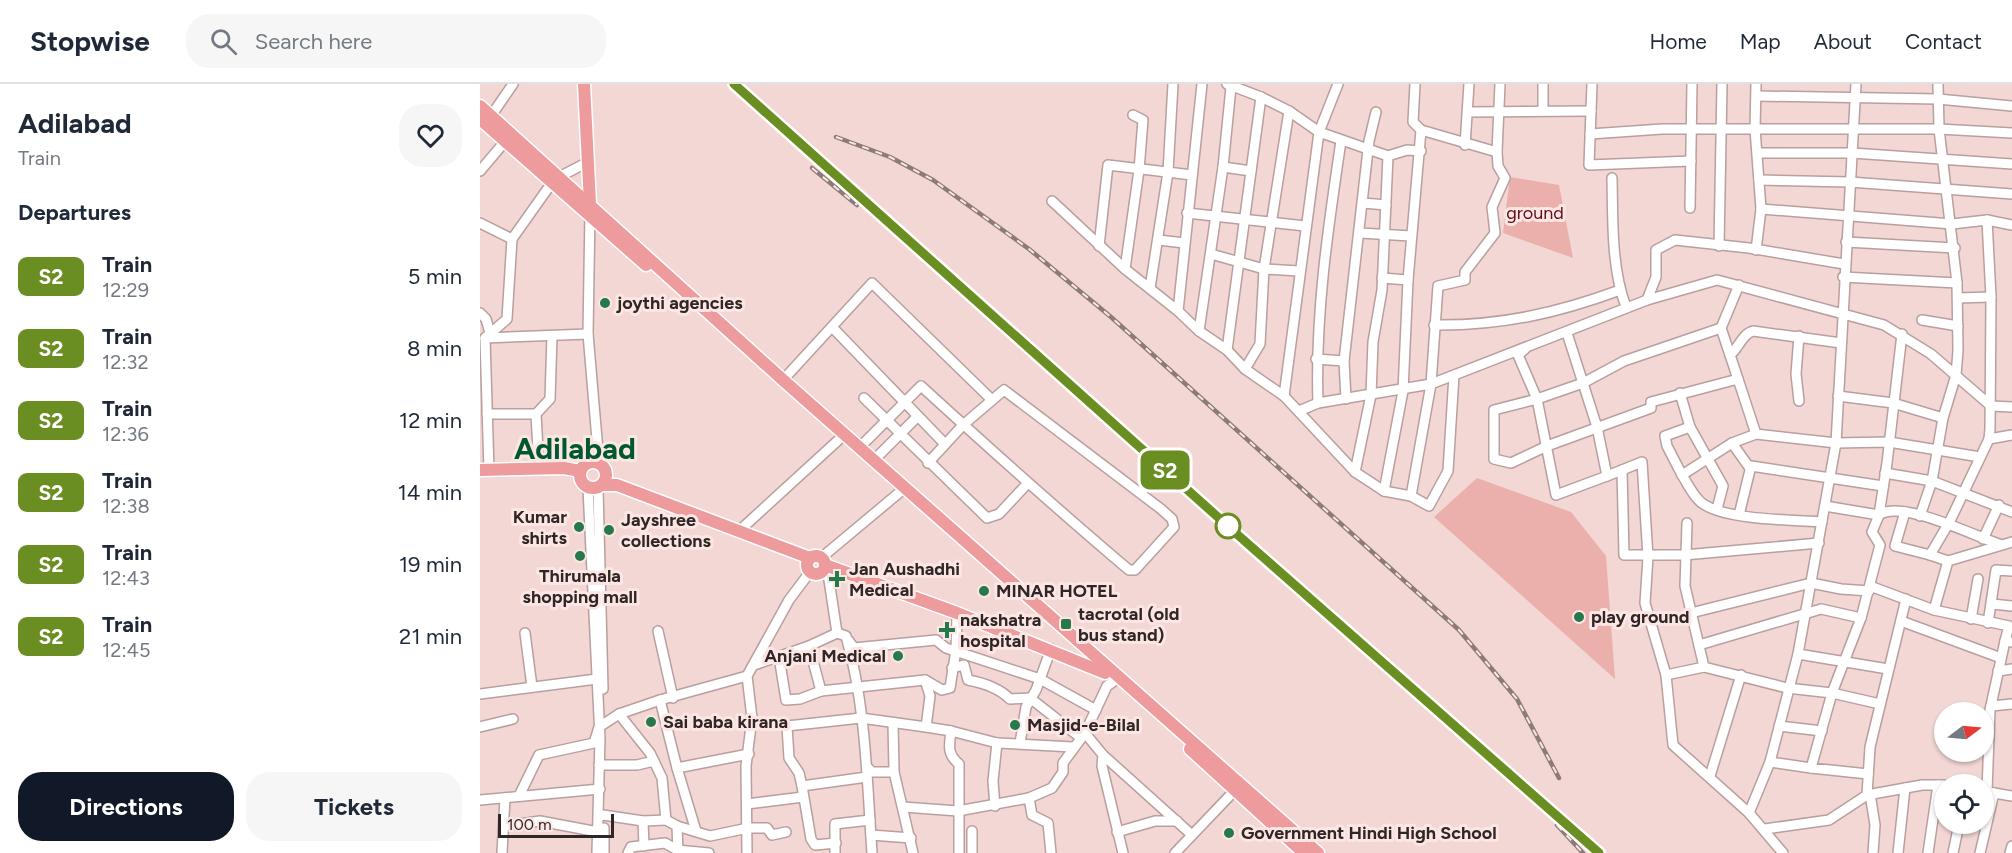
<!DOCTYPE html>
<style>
body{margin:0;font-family:Figtree,sans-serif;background:#f6f6f7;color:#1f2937;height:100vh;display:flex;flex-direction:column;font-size:22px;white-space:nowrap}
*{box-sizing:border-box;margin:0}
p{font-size:20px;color:#747a83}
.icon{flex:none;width:33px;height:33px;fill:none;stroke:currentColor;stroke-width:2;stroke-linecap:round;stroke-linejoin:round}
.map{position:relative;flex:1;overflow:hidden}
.sheet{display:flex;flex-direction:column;background:#fff;width:480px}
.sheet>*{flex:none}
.badge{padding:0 12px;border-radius:9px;font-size:21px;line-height:39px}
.needle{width:39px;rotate:74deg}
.tools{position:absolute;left:1454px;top:618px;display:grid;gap:12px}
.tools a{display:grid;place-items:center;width:60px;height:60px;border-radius:50%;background:#fff;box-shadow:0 2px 4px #0004;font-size:30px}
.scale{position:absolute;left:18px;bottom:15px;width:116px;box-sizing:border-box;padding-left:6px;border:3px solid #302626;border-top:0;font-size:16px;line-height:21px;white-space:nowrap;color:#302626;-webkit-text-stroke:4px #fce6e4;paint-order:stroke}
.map>.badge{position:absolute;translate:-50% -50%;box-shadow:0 0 0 3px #fff}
h2{padding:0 18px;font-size:22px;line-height:54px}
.round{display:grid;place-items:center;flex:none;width:63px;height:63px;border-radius:24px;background:#f6f6f7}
.summary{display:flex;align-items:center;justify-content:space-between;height:102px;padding:0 18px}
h1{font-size:28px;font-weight:700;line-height:45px}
.cta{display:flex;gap:12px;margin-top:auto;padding:12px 18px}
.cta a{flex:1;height:69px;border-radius:24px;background:#111827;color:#fff;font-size:24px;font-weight:700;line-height:69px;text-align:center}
.cta a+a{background:#f6f6f7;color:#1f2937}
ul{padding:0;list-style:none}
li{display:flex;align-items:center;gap:18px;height:72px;padding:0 18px}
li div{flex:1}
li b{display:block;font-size:22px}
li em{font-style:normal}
li .badge{min-width:66px;font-weight:700;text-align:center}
header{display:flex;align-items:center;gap:36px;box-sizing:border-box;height:84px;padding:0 30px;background:#fff;border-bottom:2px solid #e0e1e3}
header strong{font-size:28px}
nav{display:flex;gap:33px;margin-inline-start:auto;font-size:21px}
.search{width:420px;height:54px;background:#f6f6f7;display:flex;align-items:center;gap:15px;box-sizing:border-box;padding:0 21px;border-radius:24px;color:#747a83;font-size:22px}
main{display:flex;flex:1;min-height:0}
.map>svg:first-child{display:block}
</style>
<header>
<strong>Stopwise</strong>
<div class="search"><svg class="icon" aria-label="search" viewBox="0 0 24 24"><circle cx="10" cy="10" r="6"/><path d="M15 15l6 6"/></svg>Search here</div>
<nav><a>Home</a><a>Map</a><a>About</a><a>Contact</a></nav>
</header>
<main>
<section class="sheet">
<div class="summary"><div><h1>Adilabad</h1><p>Train</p></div><a class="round"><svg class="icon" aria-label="heart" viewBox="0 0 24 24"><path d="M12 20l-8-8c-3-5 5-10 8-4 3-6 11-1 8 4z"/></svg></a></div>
<h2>Departures</h2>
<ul>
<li><span class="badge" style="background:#6b8e23;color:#fff">S2</span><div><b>Train</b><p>12:29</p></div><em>5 min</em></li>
<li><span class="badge" style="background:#6b8e23;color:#fff">S2</span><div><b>Train</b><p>12:32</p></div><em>8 min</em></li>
<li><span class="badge" style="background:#6b8e23;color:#fff">S2</span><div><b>Train</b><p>12:36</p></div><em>12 min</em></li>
<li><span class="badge" style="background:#6b8e23;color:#fff">S2</span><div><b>Train</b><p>12:38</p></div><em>14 min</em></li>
<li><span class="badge" style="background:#6b8e23;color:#fff">S2</span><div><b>Train</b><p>12:43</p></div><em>19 min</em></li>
<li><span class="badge" style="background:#6b8e23;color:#fff">S2</span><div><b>Train</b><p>12:45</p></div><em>21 min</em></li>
</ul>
<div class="cta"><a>Directions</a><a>Tickets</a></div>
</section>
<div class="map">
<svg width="1532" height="769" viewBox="0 0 1532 769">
<rect width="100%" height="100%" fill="#f2d7d5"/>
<g fill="#ebb0ac">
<polygon points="1030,93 1079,101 1093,174 1023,149"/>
<polygon points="997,394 1091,428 1126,472 1135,595 954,433"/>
</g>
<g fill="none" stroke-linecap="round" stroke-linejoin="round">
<g stroke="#b99f9e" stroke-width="12">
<g id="minor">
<polyline points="747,0 781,13 809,27 839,48 908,72"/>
<polyline points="1063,0 1063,26"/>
<polyline points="1112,0 1109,81 1211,77"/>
<polyline points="1277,12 1458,15 1532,22"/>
<polyline points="989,28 1111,27"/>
<polyline points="11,32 33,0"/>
<polyline points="941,46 1017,68"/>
<polyline points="1110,50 1182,45 1459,45 1532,49"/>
<polyline points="985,61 989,0"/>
<polyline points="1278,69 1372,69 1532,80"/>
<polyline points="743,83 771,87"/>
<polyline points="0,87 28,54"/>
<path d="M1132,94C1133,136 1131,183 1146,223"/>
<polyline points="1279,96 1370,98 1532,110"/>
<polyline points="572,117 645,185 698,227 719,247 747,266 765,285 804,312 875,388 904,407 931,412 949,422 968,387 974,291"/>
<polyline points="883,119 906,121"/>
<polyline points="1210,124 1212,0"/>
<polyline points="1281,125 1472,140 1507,136 1511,213 1510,345 1509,355 1470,437 1450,471 1468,477"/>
<polyline points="110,128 108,250 119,379"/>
<polyline points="707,129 825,142"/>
<polyline points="1507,136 1532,141"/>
<polyline points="0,139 32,155"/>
<polyline points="880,149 931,152"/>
<polyline points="679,156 704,159"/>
<polyline points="1366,158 1475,164"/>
<polyline points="619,162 628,81 712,91"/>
<polyline points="1239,162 1242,0"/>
<polyline points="1276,166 1281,125 1275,45 1276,0"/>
<polyline points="731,170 784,185 819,187"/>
<polyline points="645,185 659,86 663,36 653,31"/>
<polyline points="1363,193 1477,199"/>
<polyline points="902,194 928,196"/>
<polyline points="670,204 688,88 693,0"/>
<polyline points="1478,214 1511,213"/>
<polyline points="1167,216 1237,196 1404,241 1451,270 1511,322 1532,323"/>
<polyline points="698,227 722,0"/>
<polyline points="0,229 6,235 10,249"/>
<polyline points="1442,236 1478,242"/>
<path d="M954,241C1020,242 1078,229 1140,206"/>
<polyline points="352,243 465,360"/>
<polyline points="1241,244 1144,277 1103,299 1057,315 1014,326 1014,375 1031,379 1067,362 1171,324 1171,318 1258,295 1276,350"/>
<polyline points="719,247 743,83 751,3"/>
<polyline points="5,254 108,250"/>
<polyline points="1045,265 1038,271 1057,315 1076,411 1127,392 1117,343 1087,249"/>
<polyline points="747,266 781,13"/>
<path d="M1250,271C1259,264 1262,250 1273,247L1361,259"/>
<polyline points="836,275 864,277"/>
<polyline points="765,285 780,260 784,185 809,27"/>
<polyline points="1258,295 1241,244 1259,201"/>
<polyline points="303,296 392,199 511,315"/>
<polyline points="1200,309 1210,343 1243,402 1237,425"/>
<polyline points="804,312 839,48 858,0"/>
<polyline points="1358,312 1413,319 1463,334"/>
<polyline points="384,314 507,434 519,430 547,400"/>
<polyline points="866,315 864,277 889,57 896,28"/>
<polyline points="1319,317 1316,290 1319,252"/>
<path d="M838,319C835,231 848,144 861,57"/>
<polyline points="819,327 838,319 951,300 1167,216 1176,193 1176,166 1195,156 1269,164 1364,180"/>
<polyline points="7,330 56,330"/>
<polyline points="1509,355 1532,351"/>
<polyline points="1252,359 1269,383"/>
<path d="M380,363L441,302C510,365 578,426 649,486H655L694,443L692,435L681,425L524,306L483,341L448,379"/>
<polyline points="394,376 437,333"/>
<polyline points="59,385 56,330 70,315 72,252"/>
<polyline points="1142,386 1144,471 1204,471 1339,459"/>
<polyline points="9,387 5,254 27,235 32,155 71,100 79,93 108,78"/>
<polyline points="875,388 891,311 893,258 902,206 908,72 927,66 941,67"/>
<polyline points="1405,389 1452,397 1532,428"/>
<polyline points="1202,391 1187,362 1185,352 1210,343"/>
<polyline points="1127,392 1162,378 1168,473 1165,519 1186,591 1193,661 1269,729 1303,769"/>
<polyline points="108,404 120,654 117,769"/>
<polyline points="118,404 123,605"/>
<polyline points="904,407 923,307 928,196 941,46 933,38 935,0"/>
<polyline points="931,412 951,300 958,202 985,196 985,188 1015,149 1012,123 1025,94 1018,82 1017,68 1020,0"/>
<path d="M1345,422L1399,431C1421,415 1494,452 1519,460"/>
<polyline points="1425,428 1415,462 1450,471"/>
<polyline points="1259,431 1271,382 1403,402"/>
<polyline points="1440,432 1452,397 1463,334 1476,291 1478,267 1477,199 1459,45 1458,0"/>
<path d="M1342,438C1313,436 1249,436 1225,421C1215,416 1208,400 1202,391L1252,359L1276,350L1356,359L1409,358L1500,373"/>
<polyline points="1207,439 1205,502 1224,583 1307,604 1352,609 1400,620"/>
<polyline points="259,447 365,350"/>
<polyline points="1503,455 1519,421"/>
<polyline points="341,474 426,403"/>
<polyline points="344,484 349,496 357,549"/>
<polyline points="1390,502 1454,526 1529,542 1525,557 1532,558"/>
<polyline points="1512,520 1532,522"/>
<polyline points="1454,526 1468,477 1532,458"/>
<path d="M477,529L476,566L470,604L462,606L445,596L450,612L446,643L471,647C469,662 467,670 479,680V769"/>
<polyline points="1211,529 1331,499 1361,505 1389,507"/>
<polyline points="1491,535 1498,495"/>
<polyline points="1421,537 1521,574"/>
<polyline points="1508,539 1516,486 1532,487"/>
<polyline points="178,547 193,614"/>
<polyline points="45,549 52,603"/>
<polyline points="369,557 374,564 456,556 466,564 560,595 616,626"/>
<polyline points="1219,561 1341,525 1381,534"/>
<polyline points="1318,570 1408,585"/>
<polyline points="299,573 306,616 320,615 341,607 329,562"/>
<path d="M274,581L329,562L357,549L366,552C386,622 387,697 392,769"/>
<path d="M472,584L484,581L488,596C504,599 519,604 530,615L550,614L601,654"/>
<polyline points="1518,587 1532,585"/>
<polyline points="1186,591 1224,583"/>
<polyline points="341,607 445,596"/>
<polyline points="0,610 117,595"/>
<polyline points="180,616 197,684 216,747"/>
<polyline points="1511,622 1532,620"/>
<polyline points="139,630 170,669 182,694 186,736 197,742 198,769"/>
<polyline points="413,639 414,688 433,769"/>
<polyline points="1299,642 1342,647"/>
<polyline points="0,643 33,635"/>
<polyline points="471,647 517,659 593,663"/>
<polyline points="605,649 623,671 712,751"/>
<polyline points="540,659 546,623 556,606 571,565"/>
<polyline points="623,671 622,682 643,769"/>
<polyline points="1290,678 1331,684"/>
<polyline points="119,681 157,681 174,677"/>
<polyline points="387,683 392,688 414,688"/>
<polyline points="197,684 269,670"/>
<polyline points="1388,690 1331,684 1352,609 1381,534 1400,461 1392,448 1399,431 1407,379 1422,250"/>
<polyline points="1230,692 1261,591"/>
<polyline points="322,702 319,689 309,674 307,642 381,634 446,643"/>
<polyline points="1507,707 1510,626 1525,557"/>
<polyline points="1508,708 1532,712"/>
<polyline points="1390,710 1395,741 1393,769"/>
<polyline points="1387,711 1390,663 1426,515"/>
<polyline points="39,712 59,671 114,659 119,643 139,630 180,616 267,592"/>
<polyline points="549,714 552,731 568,739 571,769"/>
<polyline points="0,716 120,705"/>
<polyline points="267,720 323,713"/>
<polyline points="515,722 513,697 517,659"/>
<polyline points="423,723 478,727 549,714 572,704 583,688 583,679 605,649 627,602 640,593"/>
<polyline points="1269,729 1290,678 1318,570 1356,359 1376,0"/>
<polyline points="119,733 123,731 163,737 186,736"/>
<polyline points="163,737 164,762"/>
<polyline points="24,742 60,737 118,748"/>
<polyline points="197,742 230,752 268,744 287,744 292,751 306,748"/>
<polyline points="124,744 124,769"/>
<polyline points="1285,745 1349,736 1387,711 1442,701 1464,701"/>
<polyline points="492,747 492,769"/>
<polyline points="637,748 675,737 697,737"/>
<polyline points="391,751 431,754"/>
<polyline points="356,759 335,761 331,755 322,702 387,693"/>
<polyline points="22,769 25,714"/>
<polyline points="148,769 151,763 185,759 197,766 229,769"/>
<polyline points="267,769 266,682 272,634 267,592 309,516 330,488"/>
<polyline points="355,769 355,740 390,736"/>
<polyline points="695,769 759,702"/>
<polyline points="1418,769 1425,704"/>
<polyline points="1448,769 1458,701"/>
<polyline points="1473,769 1479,740"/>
<polyline points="1500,769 1514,709"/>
<polyline points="1530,769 1532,762"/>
</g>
</g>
<g stroke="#fff" stroke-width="15">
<g id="major">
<polyline points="104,0 110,120"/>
<polyline points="0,22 303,296 838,769"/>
<polyline points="0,35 166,181"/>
<circle cx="113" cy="391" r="13"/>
<polyline points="0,386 84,384 100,387"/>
<polyline points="123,401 137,401 330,474"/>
<circle cx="336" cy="481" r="9"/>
<polyline points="345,481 477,529 625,589"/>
<polyline points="710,665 824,769"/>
</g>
</g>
<use href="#minor" stroke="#fff" stroke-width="9"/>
<use href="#major" stroke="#ed9b9c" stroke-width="12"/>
<g stroke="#8d7b7a" stroke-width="4.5">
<g id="rail">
<polyline points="254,0 759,452 1119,769"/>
<polyline points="356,53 410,73 453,96 549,165 631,233 979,546 1037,615 1079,694"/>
<polyline points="332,84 377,121"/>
<polyline points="1077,741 1103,769"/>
</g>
</g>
<use href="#rail" stroke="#fce6e4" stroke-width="2" stroke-dasharray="7" stroke-linecap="butt"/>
</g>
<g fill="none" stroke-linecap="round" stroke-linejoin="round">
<g stroke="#fff" stroke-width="14">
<polyline id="line" points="254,0 759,452 1119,769"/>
</g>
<use href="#line" stroke="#6b8e23" stroke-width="9"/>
</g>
<g fill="#26794b" stroke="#fce6e4" stroke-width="2">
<circle cx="125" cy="219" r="6"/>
<circle cx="99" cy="443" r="6"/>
<circle cx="129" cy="446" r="6"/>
<circle cx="100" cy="472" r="6"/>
<path d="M354 486h6v6h6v6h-6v6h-6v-6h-6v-6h6z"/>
<circle cx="504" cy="507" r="6"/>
<circle cx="1099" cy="533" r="6"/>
<rect x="580" y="534" width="12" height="12" rx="3"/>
<path d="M464 537h6v6h6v6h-6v6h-6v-6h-6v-6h6z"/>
<circle cx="418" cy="572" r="6"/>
<circle cx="171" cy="638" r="6"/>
<circle cx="535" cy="641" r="6"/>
<circle cx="749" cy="749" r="6"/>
</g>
<circle fill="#fff" stroke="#6b8e23" stroke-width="3" cx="748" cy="442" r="12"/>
<g text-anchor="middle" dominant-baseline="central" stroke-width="6" stroke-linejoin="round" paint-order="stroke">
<g font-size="18" fill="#600d15" stroke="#fce6e4">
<text x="1055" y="129">ground</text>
</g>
<g font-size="18" font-weight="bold" fill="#302626" stroke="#fce6e4" text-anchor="start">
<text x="137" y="219">joythi agencies</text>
<text x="87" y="433" text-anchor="end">Kumar<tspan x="87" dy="21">shirts</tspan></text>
<text x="141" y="436">Jayshree<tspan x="141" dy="21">collections</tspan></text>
<text x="369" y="485">Jan Aushadhi<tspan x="369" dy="21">Medical</tspan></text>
<text x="100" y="492" text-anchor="middle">Thirumala<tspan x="100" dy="21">shopping mall</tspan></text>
<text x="516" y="507">MINAR HOTEL</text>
<text x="598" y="530">tacrotal (old<tspan x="598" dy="21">bus stand)</tspan></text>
<text x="1111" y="533">play ground</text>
<text x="480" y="536">nakshatra<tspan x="480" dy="21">hospital</tspan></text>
<text x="406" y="572" text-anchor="end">Anjani Medical</text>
<text x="183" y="638">Sai baba kirana</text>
<text x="547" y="641">Masjid-e-Bilal</text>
<text x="761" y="749">Government Hindi High School</text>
</g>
<g font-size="30" font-weight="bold" fill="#005830" stroke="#fce6e4">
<text x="95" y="364">Adilabad</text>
</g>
</g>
</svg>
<div class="tools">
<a><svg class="needle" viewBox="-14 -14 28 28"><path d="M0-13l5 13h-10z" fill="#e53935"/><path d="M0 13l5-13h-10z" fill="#747a83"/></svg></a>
<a><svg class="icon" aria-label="locate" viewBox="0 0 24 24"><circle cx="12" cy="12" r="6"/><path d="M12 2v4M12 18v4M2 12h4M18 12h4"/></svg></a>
</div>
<div class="scale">100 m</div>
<b class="badge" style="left:685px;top:386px;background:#6b8e23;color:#fff">S2</b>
</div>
</main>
